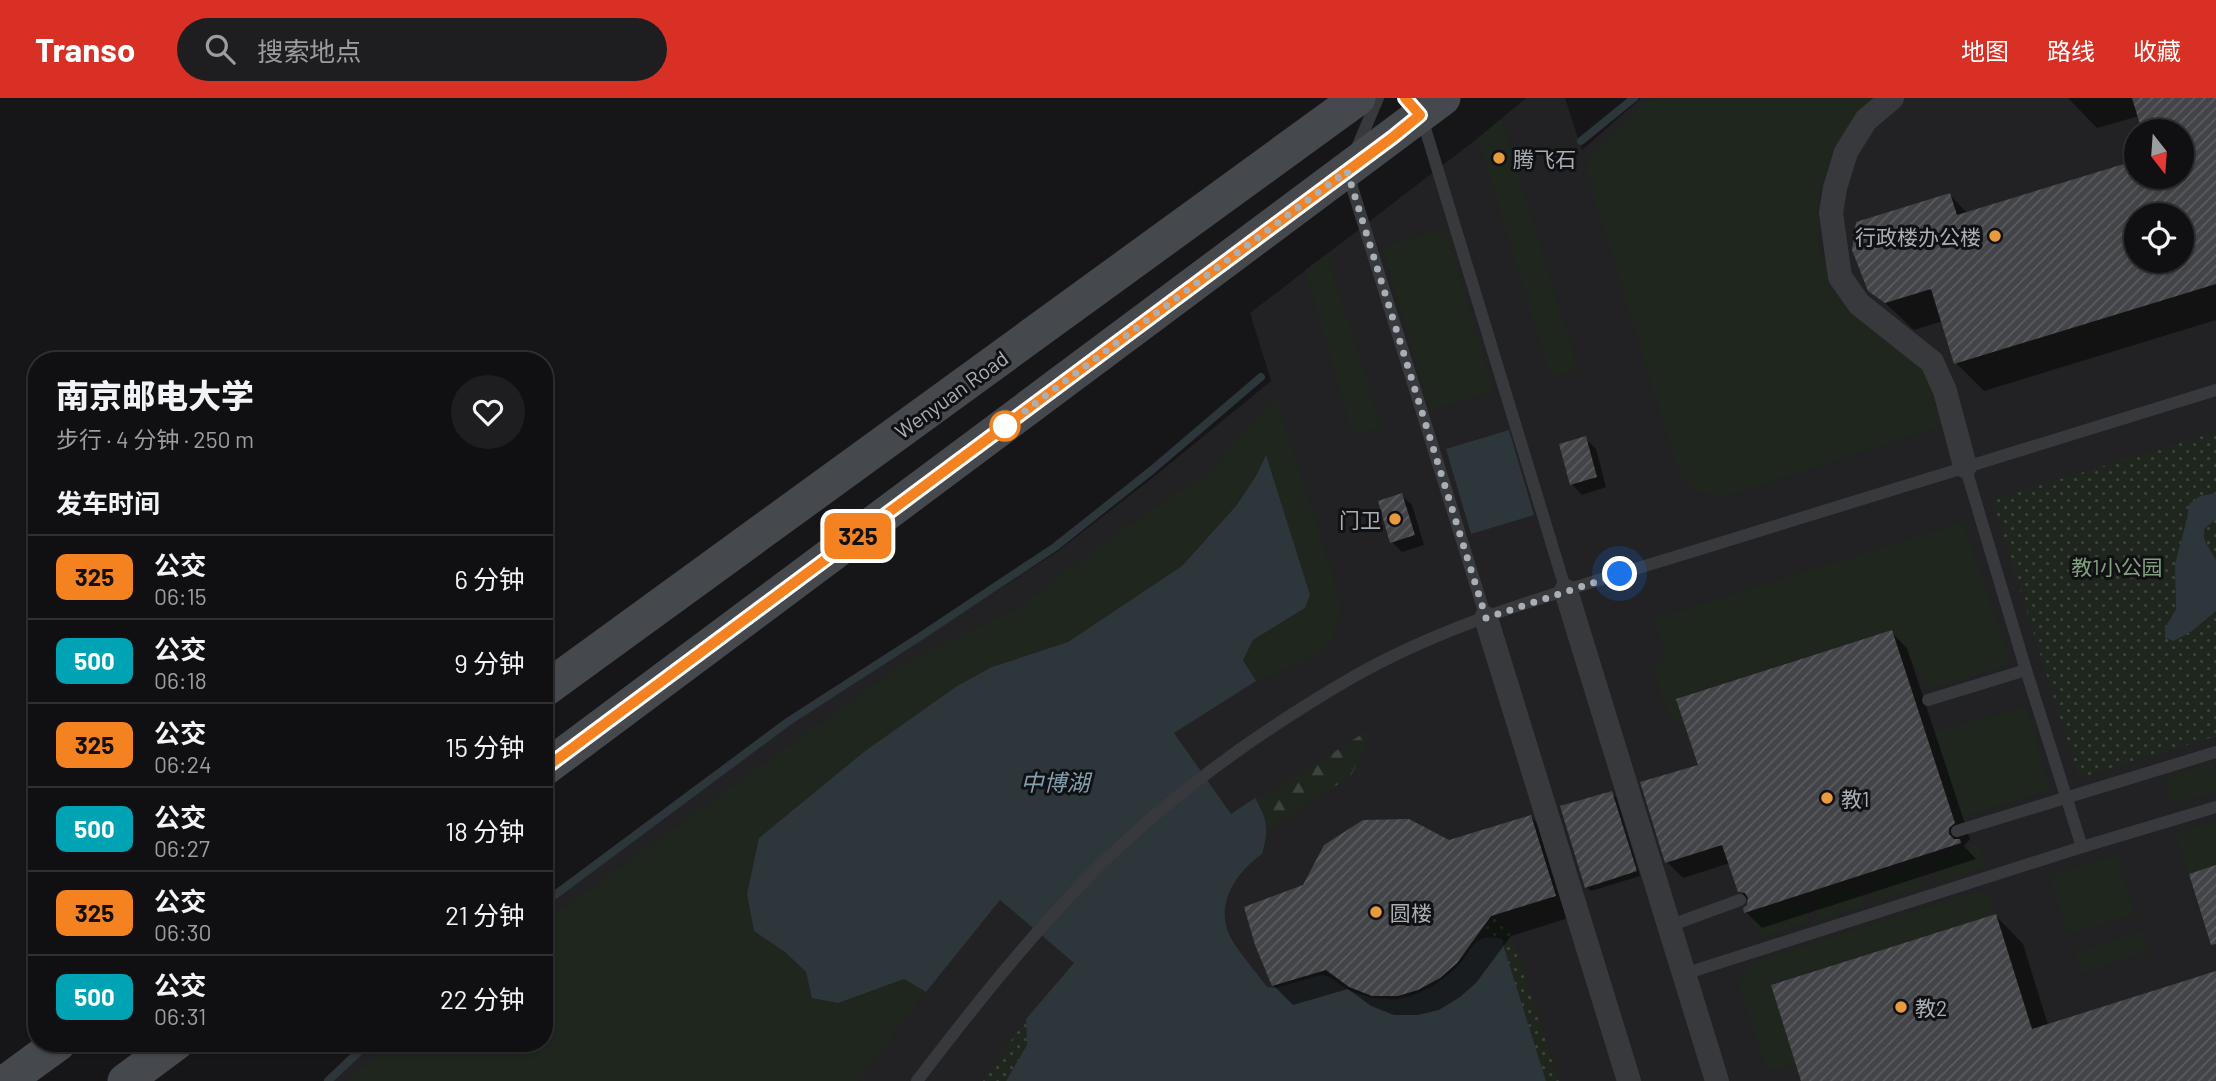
<!DOCTYPE html>
<html lang="zh">
<meta charset="utf-8">
<style>
body{margin:0;font-family:Barlow,"Noto Sans SC",sans-serif;background:#1e1e20;color:#f1f3f6;height:100vh;display:flex;flex-direction:column;font-size:26px;white-space:nowrap}
*{box-sizing:border-box;margin:0}
p{font-size:23px;color:#9c9d9f}
.icon{flex:none;width:38px;height:38px;fill:none;stroke:currentColor;stroke-width:2;stroke-linecap:round;stroke-linejoin:round}
.map{position:relative;flex:1;overflow:hidden}
.drawer{position:absolute;left:28px;top:254px;width:525px;height:700px;display:flex;flex-direction:column;background:#101012;border-radius:28px;box-shadow:0 2px 5px #0004,0 0 0 2px #303032}
.drawer>*{flex:none}
.badge{padding:0 14px;border-radius:10px;font-size:24px;line-height:46px}
.needle{width:46px;rotate:163deg}
.tools{position:absolute;left:2124px;top:21px;display:grid;gap:14px}
.tools a{display:grid;place-items:center;width:70px;height:70px;border-radius:50%;background:#101012;box-shadow:0 2px 5px #0004,0 0 0 2px #303032;font-size:35px}
.you{position:absolute;width:35px;height:35px;margin:-18px;border:5px solid #fff;border-radius:50%;background:#1a73e8;box-shadow:0 0 0 10px #1a73e833}
.map>.badge{position:absolute;translate:-50% -50%;box-shadow:0 0 0 4px #fff}
h2{padding:0 28px;font-size:26px;line-height:63px}
.round{display:grid;place-items:center;flex:none;width:74px;height:74px;border-radius:37px;background:#1e1e20}
.overview{display:flex;align-items:center;justify-content:space-between;height:119px;padding:0 28px}
h1{font-size:33px;font-weight:800;line-height:52px}
ul{padding:0;list-style:none}
li{display:flex;align-items:center;gap:21px;height:84px;padding:0 28px;border-top:2px solid #303032}
li div{flex:1}
li b{display:block;font-size:26px}
li em{font-style:normal}
li .badge{min-width:77px;font-weight:700;text-align:center}
header{display:flex;align-items:center;gap:42px;box-sizing:border-box;height:98px;padding:0 35px;background:#d93025;color:#fff}
header strong{font-size:33px}
nav{display:flex;gap:38px;margin-inline-start:auto;font-size:24px}
.search{width:490px;height:63px;background:#1e1e20;display:flex;align-items:center;gap:18px;box-sizing:border-box;padding:0 24px;border-radius:38px;color:#9c9d9f;font-size:26px}
.map>svg:first-child{display:block}
</style>
<header>
<strong>Transo</strong>
<div class="search"><svg class="icon" aria-label="search" viewBox="0 0 24 24"><circle cx="10" cy="10" r="6"/><path d="M15 15l6 6"/></svg>搜索地点</div>
<nav><a>地图</a><a>路线</a><a>收藏</a></nav>
</header>
<div class="map">
<svg width="2216" height="983" viewBox="0 0 2216 983">
<defs>
<pattern id="forest-firs" width="22" height="20" patternUnits="userSpaceOnUse" patternTransform="scale(1.75)"><rect width="22" height="20" fill="#1e261e"/><path d="M5 1l3.5 6h-7zM16 11l3.5 6h-7z" fill="#3c433c"/></pattern>
<pattern id="park-dots" width="8" height="8" patternUnits="userSpaceOnUse" patternTransform="scale(1.75)"><rect width="8" height="8" fill="#1e261e"/><path d="M2 2h.1M6 6h.1" fill="none" stroke="#3c433c" stroke-width="1.8" stroke-linecap="round"/></pattern>
<pattern id="building-hatch" width="6" height="6" patternUnits="userSpaceOnUse" patternTransform="scale(1.75)"><rect width="6" height="6" fill="#434448"/><path d="M-1 1l2-2M0 6l6-6M5 7l2-2" fill="none" stroke="#5b5c60"/></pattern>
</defs>
<rect width="100%" height="100%" fill="#161618"/>
<path fill="#222225" fill-rule="evenodd" d="M1526,0H1565L1582,52L1641,0H2216V983H328L368,945H544V807L791,626L1058,453L1156,377L1271,283L1250,215L1478,40ZM2137,33H2182V79H2137ZM2137,117H2182V163H2137Z"/>
<g fill="#1e261e">
<polygon points="1654,0 1873,0 1834,54 1817,100 1818,144 1833,192 1857,220 1904,250 1916,262 1929,282 1938,314 1939,329 1724,399 1698,393 1678,373 1586,73 1592,53 1634,15"/>
<polygon points="1501,21 1578,271 1551,280 1478,40"/>
<polygon points="1445,130 1494,293 1430,312 1382,149"/>
<polygon points="1327,156 1381,329 1353,337 1305,172"/>
<polygon points="1276,300 1329,465 1341,512 1335,536 1324,553 1300,565 1256,583 1243,562 1253,542 1305,510 1310,497 1265,358 1256,378 1236,408 1182,468 1068,544 992,569 957,588 865,653 759,740 754,833 785,854 806,874 812,900 881,889 904,880 926,894 858,983 347,983 391,945 544,945 544,824 901,567 973,531 1020,509 1076,465 1150,412 1209,375 1241,334"/>
<polygon points="1963,424 2011,566 1929,591 1891,532 1676,600 1686,634 1667,614 1652,568 1667,560 1654,521"/>
<polygon points="2026,609 2050,692 1960,720 1933,634"/>
<polygon points="2213,664 2216,674 2216,694 2172,707 2163,680"/>
<polygon points="2216,723 2216,767 2189,776 2175,735"/>
<polygon points="1979,746 1986,769 1938,784 1930,761"/>
<polygon points="2117,757 2135,817 2068,837 2049,777"/>
<polygon points="1918,764 1926,788 1875,804 1868,780"/>
<polygon points="1857,783 1864,807 1819,822 1812,798"/>
<polygon points="1977,793 1989,797 1996,816 1771,886 1796,967 1772,973 1765,968 1739,887 1745,873 1759,862"/>
<polygon points="1801,802 1809,824 1760,841 1753,818"/>
<polygon points="2143,833 2149,852 2080,875 2074,855"/>
</g>
<polygon fill="url(#forest-firs)" points="1370,631 1362,657 1350,679 1297,712 1268,733 1265,718 1255,700 1268,697"/>
<g fill="url(#park-dots)">
<polygon points="2216,334 2216,638 2079,680 1992,402"/>
<polygon points="1491,818 1507,824 1559,983 1546,983 1501,840 1479,833"/>
<polygon points="1026,921 1027,947 1006,983 983,983"/>
</g>
<g fill="#2d363b">
<polygon points="1509,332 1534,417 1471,436 1446,351"/>
<path d="M1266,357L1310,497L1305,510L1253,542L1243,562L1256,583L1174,635L1231,716L1255,700C1268,723 1269,730 1262,756C1238,773 1215,804 1229,836C1234,849 1258,876 1267,889L1276,890L1320,877C1332,877 1339,887 1349,892C1363,899 1381,902 1397,901C1418,899 1445,882 1459,867C1466,860 1471,846 1479,842C1486,838 1494,840 1501,840L1546,983H1006L1027,947L1026,921L1074,865L1000,802L926,894L904,881L838,905L812,900L806,874L785,854L754,833L747,796L759,740L865,653L957,588L992,569L1068,544L1182,468L1236,408L1256,378Z"/>
<polygon points="2216,395 2216,421 2204,431 2204,441 2216,462 2216,513 2192,533 2174,543 2165,540 2165,530 2176,511 2175,466 2187,421 2189,406 2200,398"/>
</g>
<g fill="#0007" fill-rule="evenodd">
<path d="M2068,0H2216V222L1984,293L1956,265L1943,223L1914,232L1866,187L1950,97L1968,116L2137,79H2182V33H2143L2139,18L2097,30ZM2137,117H2182V163H2137Z"/>
<polygon points="1585,340 1596,351 1606,389 1582,397 1572,386"/>
<polygon points="1401,397 1412,407 1424,447 1402,454 1392,444"/>
<polygon points="1891,534 1907,550 1970,741 1964,748 1976,761 1762,830 1746,814 1750,803 1739,793 1730,765 1683,780 1667,764 1700,668"/>
<polygon points="1611,695 1616,699 1640,778 1591,793 1586,789"/>
<polygon points="1531,719 1551,739 1575,818 1511,838 1476,885 1460,899 1439,912 1418,917 1394,917 1371,908 1348,891 1293,907 1273,887 1449,744"/>
<polygon points="1996,818 2023,846 2048,927 2216,875 2216,983 1803,983"/>
</g>
<g fill="none" stroke-linecap="round" stroke-linejoin="round">
<g stroke="#2d363b" stroke-width="8">
<polyline points="1581,43 1634,0"/>
<polyline points="544,805 789,623 924,536 1055,449 1152,372 1261,279"/>
<polyline points="328,983 368,945"/>
</g>
</g>
<g fill="url(#building-hatch)" fill-rule="evenodd">
<path d="M2132,0H2216V186L1954,266L1931,191L1885,205L1868,193L1852,152L1856,124L1950,95L1957,117L2137,62V79H2182V33H2142ZM2137,117H2182V163H2137Z"/>
<polygon points="1586,338 1597,379 1570,387 1559,346"/>
<polygon points="1402,395 1415,437 1390,445 1378,403"/>
<polygon points="1892,532 1955,725 1949,730 1949,736 1954,741 1960,741 1961,745 1744,815 1743,810 1747,807 1748,800 1745,795 1738,794 1722,747 1665,765 1640,684 1698,667 1676,601"/>
<polygon points="1612,693 1637,773 1585,790 1560,708"/>
<polygon points="1531,717 1556,798 1491,818 1457,865 1440,880 1418,892 1398,898 1372,898 1349,889 1326,872 1272,888 1255,847 1244,809 1303,787 1324,747 1363,722 1409,721 1449,742"/>
<polygon points="2216,767 2216,846 2211,847 2189,776"/>
<polygon points="1996,816 2032,931 2216,873 2216,983 1801,983 1771,887"/>
</g>
<g fill="none" stroke-linecap="round" stroke-linejoin="round">
<g stroke="#37393d" stroke-width="12">
<polyline points="1405,0 1421,17 1566,493"/>
<polyline points="1356,52 1378,0"/>
<polyline points="1348,76 1486,520"/>
<polyline points="1965,368 2026,572 2082,749"/>
<polyline points="1928,602 2026,572"/>
<polyline points="1957,733 2216,654"/>
<polyline points="1669,828 1740,802"/>
<polyline points="1684,876 2082,749 2216,709"/>
<path d="M917,983C972,911 1029,839 1093,774C1169,698 1260,633 1353,579C1456,520 1581,488 1694,453C1868,398 2042,344 2216,292"/>
</g>
<g stroke="#37393d" stroke-width="24">
<polyline points="1892,0 1866,22 1846,54 1835,90 1831,115 1840,179 1859,206 1932,264 1945,293 1965,368"/>
<polyline points="1566,493 1717,983"/>
<polyline points="1486,520 1629,983"/>
</g>
<g stroke="#45484c" stroke-width="35">
<polyline points="544,592 1358,0"/>
<polyline points="544,671 1443,0"/>
<polyline points="7,983 59,945"/>
<polyline points="125,983 176,945"/>
</g>
</g>
<g fill="none" stroke-linecap="round" stroke-linejoin="round">
<g stroke="#fff" stroke-width="16">
<polyline id="line" points="544,671 1393,39 1420,17 1405,0"/>
</g>
<use href="#line" stroke="#f58220" stroke-width="10"/>
<polyline stroke="#a9afb7" stroke-width="7" stroke-dasharray="0 12.6" points="1005,328 1347,73 1486,520 1620,476"/>
</g>
<g fill="#e89a3e" stroke="#111113" stroke-width="2.5">
<circle cx="1499" cy="60" r="7"/>
<circle cx="1995" cy="138" r="7"/>
<circle cx="1395" cy="421" r="7"/>
<circle cx="1827" cy="700" r="7"/>
<circle cx="1376" cy="814" r="7"/>
<circle cx="1901" cy="909" r="7"/>
</g>
<circle fill="#fff" stroke="#f58220" stroke-width="3.5" cx="1005" cy="328" r="14"/>
<g text-anchor="middle" dominant-baseline="central" stroke-width="6" stroke-linejoin="round" paint-order="stroke">
<g font-size="21" fill="#a9afb7" stroke="#111113" text-anchor="start">
<text x="1513" y="60">腾飞石</text>
<text x="1981" y="138" text-anchor="end">行政楼办公楼</text>
<text x="1381" y="421" text-anchor="end">门卫</text>
<text x="1841" y="700">教1</text>
<text x="1390" y="814">圆楼</text>
<text x="1915" y="909">教2</text>
</g>
<g font-size="21" fill="#a9afb7" stroke="#111113">
<text transform="translate(951 296) rotate(-36)">Wenyuan Road</text>
</g>
<g font-size="21" fill="#83a181" stroke="#111113">
<text x="2117" y="468">教1小公园</text>
</g>
<g font-size="23" font-style="italic" fill="#82a0b0" stroke="#111113">
<text x="1055" y="684">中博湖</text>
</g>
</g>
</svg>
<div class="tools">
<a><svg class="needle" viewBox="-14 -14 28 28"><path d="M0-13l5 13h-10z" fill="#e53935"/><path d="M0 13l5-13h-10z" fill="#9c9d9f"/></svg></a>
<a><svg class="icon" aria-label="locate" viewBox="0 0 24 24"><circle cx="12" cy="12" r="6"/><path d="M12 2v4M12 18v4M2 12h4M18 12h4"/></svg></a>
</div>
<div class="you" style="left:1620px;top:476px"></div>
<b class="badge" style="left:858px;top:438px;background:#f58220;color:#111">325</b>
<section class="drawer">
<div class="overview"><div><h1>南京邮电大学</h1><p>步行 · 4 分钟 · 250 m</p></div><a class="round"><svg class="icon" aria-label="heart" viewBox="0 0 24 24"><path d="M12 20l-8-8c-3-5 5-10 8-4 3-6 11-1 8 4z"/></svg></a></div>
<h2>发车时间</h2>
<ul>
<li><span class="badge" style="background:#f58220;color:#111">325</span><div><b>公交</b><p>06:15</p></div><em>6 分钟</em></li>
<li><span class="badge" style="background:#00a3b4;color:#fff">500</span><div><b>公交</b><p>06:18</p></div><em>9 分钟</em></li>
<li><span class="badge" style="background:#f58220;color:#111">325</span><div><b>公交</b><p>06:24</p></div><em>15 分钟</em></li>
<li><span class="badge" style="background:#00a3b4;color:#fff">500</span><div><b>公交</b><p>06:27</p></div><em>18 分钟</em></li>
<li><span class="badge" style="background:#f58220;color:#111">325</span><div><b>公交</b><p>06:30</p></div><em>21 分钟</em></li>
<li><span class="badge" style="background:#00a3b4;color:#fff">500</span><div><b>公交</b><p>06:31</p></div><em>22 分钟</em></li>
</ul>
</section>
</div>
